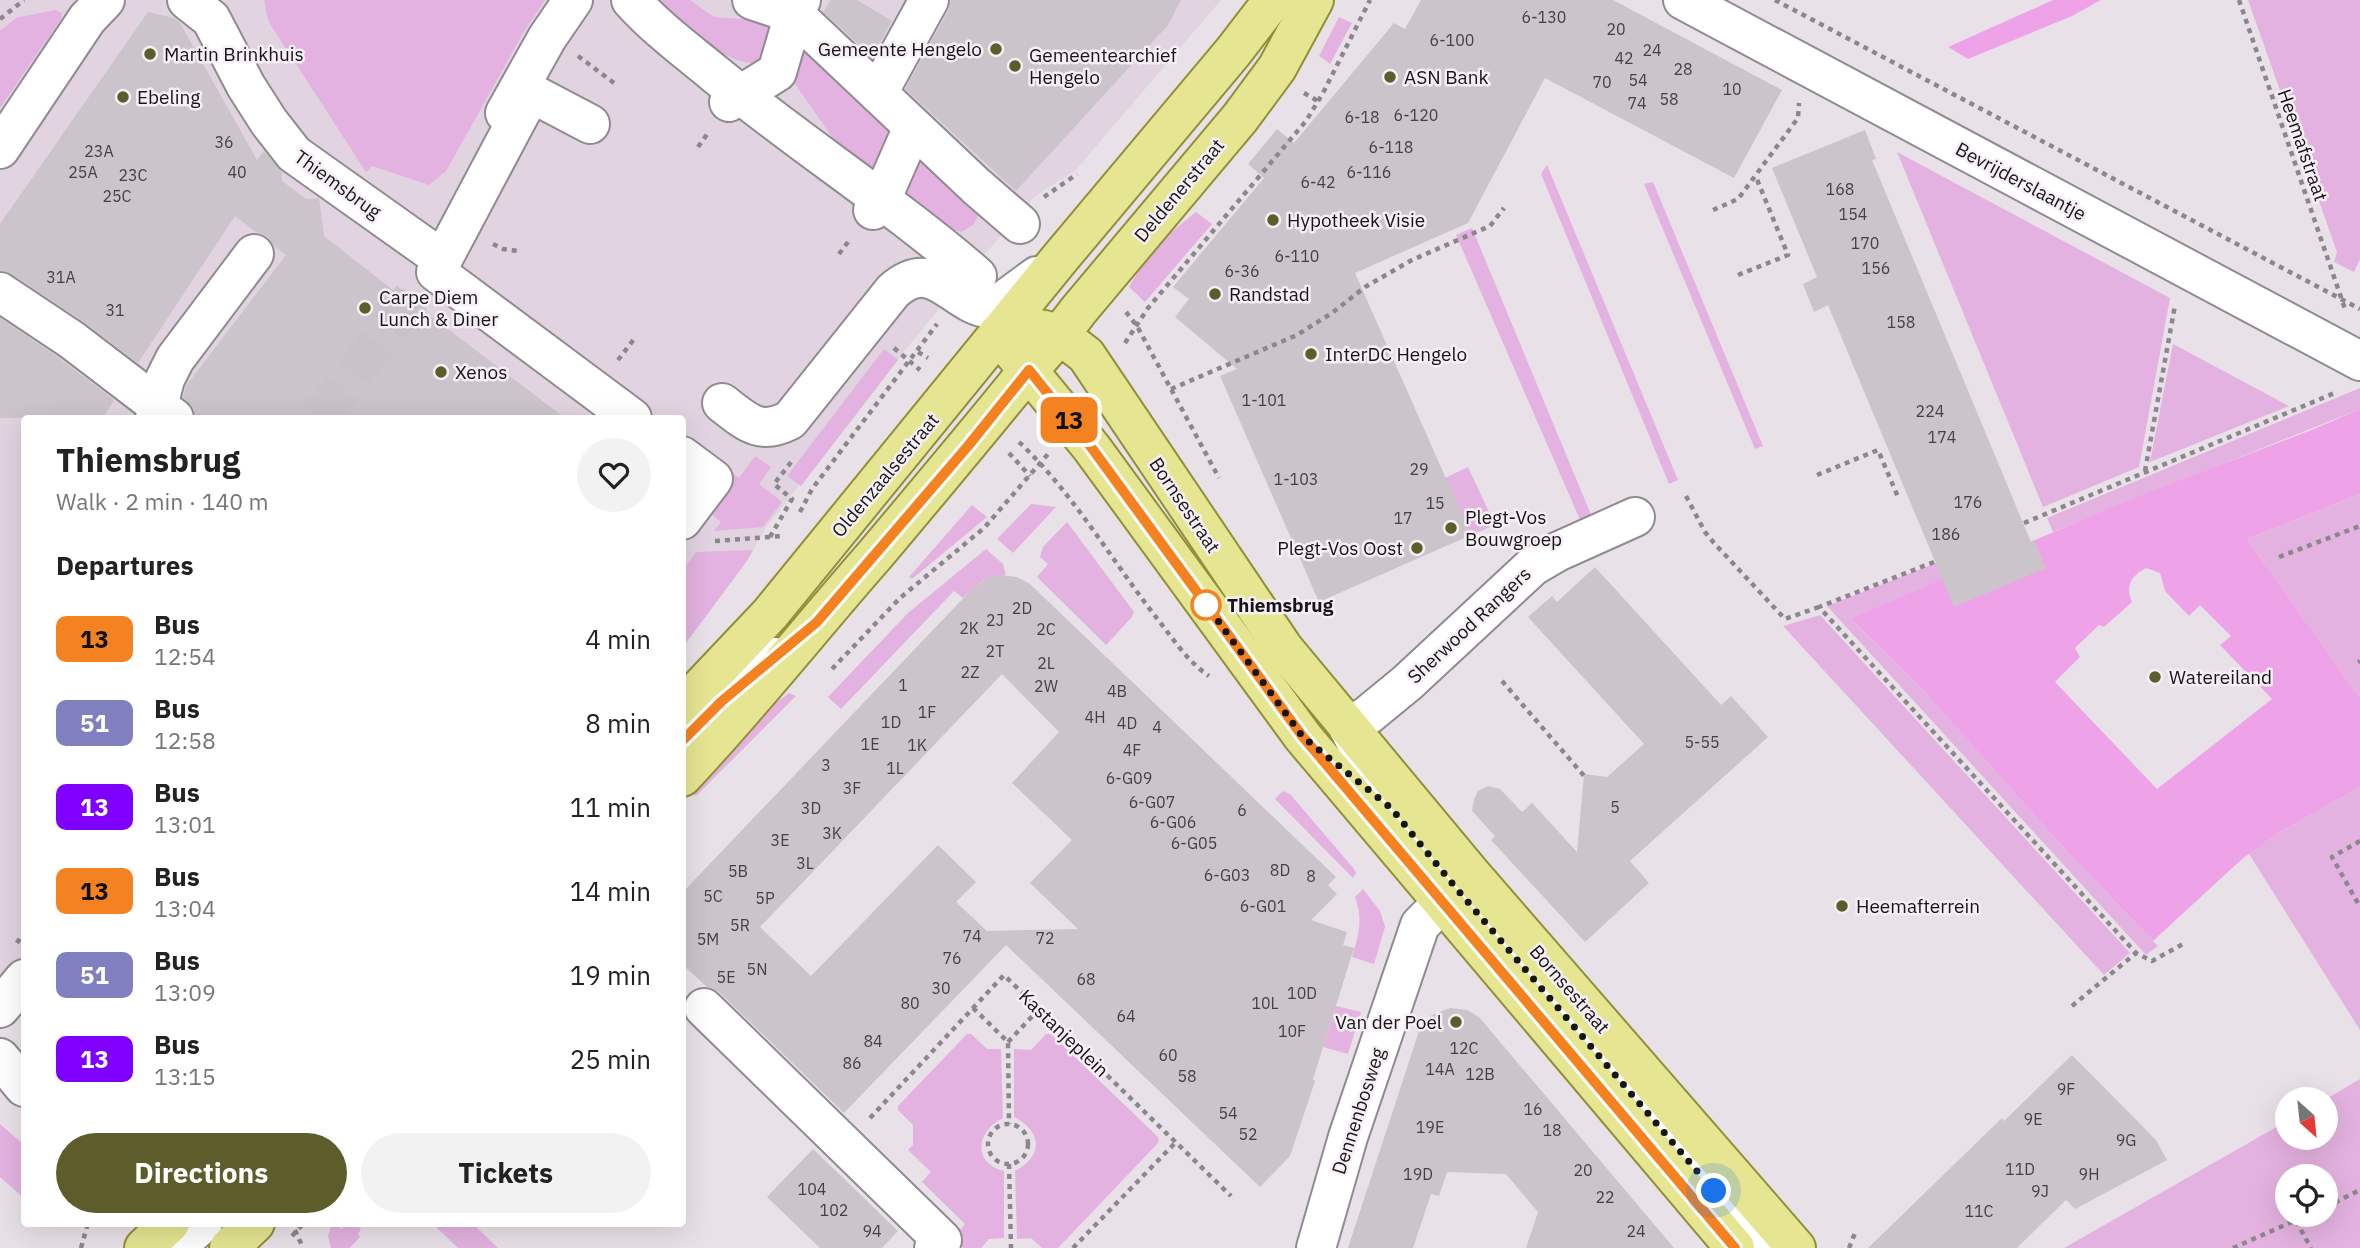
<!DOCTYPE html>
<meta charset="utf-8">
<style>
body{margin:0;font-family:"IBM Plex Sans",sans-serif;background:#f2f2f2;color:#222;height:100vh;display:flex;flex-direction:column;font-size:26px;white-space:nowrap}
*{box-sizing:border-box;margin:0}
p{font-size:23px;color:#767676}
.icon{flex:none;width:38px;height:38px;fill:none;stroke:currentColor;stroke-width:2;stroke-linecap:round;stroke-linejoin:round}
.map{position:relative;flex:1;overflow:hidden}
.panel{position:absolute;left:21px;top:415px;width:665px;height:812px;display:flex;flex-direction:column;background:#fff;border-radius:7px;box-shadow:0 7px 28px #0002}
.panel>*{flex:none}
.badge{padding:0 14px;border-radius:10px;font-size:24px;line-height:46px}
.needle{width:46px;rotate:153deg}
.controls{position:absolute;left:2275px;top:1087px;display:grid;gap:14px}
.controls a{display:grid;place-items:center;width:63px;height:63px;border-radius:50%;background:#fff;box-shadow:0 7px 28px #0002;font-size:35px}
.you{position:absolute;width:35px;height:35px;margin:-18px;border:5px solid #fff;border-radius:50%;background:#1a73e8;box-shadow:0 0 0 10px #1a73e833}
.map>.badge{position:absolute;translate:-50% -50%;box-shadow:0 0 0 4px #fff}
h2{padding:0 35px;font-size:26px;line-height:63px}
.round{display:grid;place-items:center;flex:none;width:74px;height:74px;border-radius:37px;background:#f2f2f2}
.head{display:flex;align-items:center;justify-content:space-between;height:119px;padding:0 35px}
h1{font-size:33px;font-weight:700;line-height:52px}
.action{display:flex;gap:14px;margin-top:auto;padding:14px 35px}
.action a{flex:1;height:80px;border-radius:42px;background:#5c5d2a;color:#fff;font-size:28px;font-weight:700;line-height:80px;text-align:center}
.action a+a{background:#f2f2f2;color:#222}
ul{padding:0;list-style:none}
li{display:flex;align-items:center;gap:21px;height:84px;padding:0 35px}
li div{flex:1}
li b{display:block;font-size:26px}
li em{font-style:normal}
li .badge{min-width:77px;font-weight:700;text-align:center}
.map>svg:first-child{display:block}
</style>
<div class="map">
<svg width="2360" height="1248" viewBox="0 0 2360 1248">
<rect width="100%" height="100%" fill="#e9e1e8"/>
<polygon fill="#e1d3df" points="0,0 1221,0 1075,171 1035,196 971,270 897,360 765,529 752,552 683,645 682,418 24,418 24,985 0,985"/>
<g fill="#e4b2e0" fill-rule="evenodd">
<polygon points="264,0 545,0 525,30 446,171 429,185 372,166 366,172 272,27 268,20"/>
<polygon points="650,0 690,0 714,17 769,21 782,26 772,68 737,60 704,45"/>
<polygon points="2248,0 2360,0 2360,259 2354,272 2334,262 2337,252"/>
<polygon points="55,10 62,13 61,19 0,108 0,31 16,18"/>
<polygon points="1339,17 1352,23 1330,64 1319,56"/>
<polygon points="804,43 891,123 878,180 843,153 787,72"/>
<polygon points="920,149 980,211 974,224 962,232 941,226 900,197"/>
<polygon points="1897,152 2170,298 2139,467 2043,507"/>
<polygon points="1547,165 1678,480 1669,484 1541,174"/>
<polygon points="1653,182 1763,446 1755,449 1644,184"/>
<polygon points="1196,212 1212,224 1145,302 1129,287 1152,248"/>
<polygon points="1472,228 1592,517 1581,522 1456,235"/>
<polygon points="2173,344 2289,406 2150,462"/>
<polygon points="884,349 898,360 801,486 787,476"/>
<polygon points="2360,388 2360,409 2053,532 2047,518"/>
<polygon points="755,456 771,467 759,484 782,502 763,527 714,531 721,522 702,506 730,471 739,478"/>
<polygon points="1468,467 1495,525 1471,535 1445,478"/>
<polygon points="2360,494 2360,698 2247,539"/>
<polygon points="1031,504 1056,507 1013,553 997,539"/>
<polygon points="972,505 987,517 912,579 909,577"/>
<polygon points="1067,522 1134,612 1132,617 1106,645 1037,577 1048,564 1040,557 1043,547"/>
<path d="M986,549L1003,564L1006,575C987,575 976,585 963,598L954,591L841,709L828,697L908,613Z"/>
<polygon points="753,550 747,561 683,647 683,570 696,552"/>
<polygon points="1936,563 1943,579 1850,618 1921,688 2061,845 2153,941 2158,946 2146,955 1827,606"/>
<polygon points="1820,615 2130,953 2104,975 1783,626"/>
<polygon points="789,693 796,696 696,796 686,787 745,726"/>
<polygon points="2360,787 2360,1030 2249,854 2280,832"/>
<polygon points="1283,791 1290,794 1354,869 1356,873 1353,878 1275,799"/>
<path d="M1363,889L1380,911L1385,927L1374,964L1352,957C1359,935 1363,919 1355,897Z"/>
<polygon points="1336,1006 1361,1012 1348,1054 1323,1047"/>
<path d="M967,1034H971L987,1049H1001L1003,1118C976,1131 972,1163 1004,1171V1238L989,1239L981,1248H963L955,1240V1236L965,1224L922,1182L931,1172L908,1150L913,1145V1125L898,1110V1106Z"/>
<path d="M1046,1034H1051L1159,1138L1158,1143L1058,1248H1042L1031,1238L1017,1239L1015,1171C1044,1156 1042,1131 1014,1117V1049L1031,1050Z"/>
<path d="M2360,1079V1248H2064L2287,1121V1138H2326V1099ZM2326,1176V1214H2287V1176Z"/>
<polygon points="0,1124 24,1145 24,1198 0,1177"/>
<polygon points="332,1223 342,1229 345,1223 353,1223 361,1229 358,1234 360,1237 350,1248 331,1248 328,1236"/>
<polygon points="432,1223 472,1223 498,1248 458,1248"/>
</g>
<g fill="#eea3e8" fill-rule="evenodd">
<polygon points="2053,0 2101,0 2072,16 1968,59 1948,47"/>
<path d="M2360,409V494L2247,539L2360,698V787L2280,832L2242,859L2153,941L2061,845L1921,688L1850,618L2139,496L2314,429ZM2146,568L2160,573L2165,591L2189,616L2200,605L2231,636L2220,645L2272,699L2157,789L2055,682L2080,657L2075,648L2099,625L2104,627L2132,602C2125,586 2131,576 2146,568Z"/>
</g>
<g fill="#cbc4ca" fill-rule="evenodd">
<polygon points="831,0 857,0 892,21 874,54 858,44 823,12"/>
<polygon points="951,0 1181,0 1168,25 1016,191 905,89 948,11"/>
<polygon points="1421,0 1613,0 1782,90 1734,178 1545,78 1468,223 1355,273 1471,535 1319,602 1220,376 1237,369 1175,317 1189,299 1173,287 1264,178 1248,164 1277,129 1294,143 1394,23 1405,29"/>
<polygon points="148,12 174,18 180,23 257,160 264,151 281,171 282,181 306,199 319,198 324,236 393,290 404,289 423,303 423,310 565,418 195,418 194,409 183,397 186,386 286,255 274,246 268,237 256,232 235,216 138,363 84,322 12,274 0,270 0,224"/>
<polygon points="1865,130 1876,159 1872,160 2031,542 2034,540 2046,568 1954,607 1828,305 1814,312 1803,284 1817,277 1772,168"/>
<polygon points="0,318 59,358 114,400 103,418 0,418"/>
<polygon points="1595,567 1721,705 1731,696 1768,737 1630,861 1649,883 1585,942 1491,840 1495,836 1472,811 1474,799 1478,791 1488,786 1500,789 1522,812 1532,803 1577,852 1584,774 1607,777 1644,744 1528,617 1552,596 1557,602"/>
<path d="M1001,575L1017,577L1030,584L1336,877L1328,885L1337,894L1311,920L1347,932L1343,945L1354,948L1313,1079L1315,1081L1290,1156L1260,1187L1006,945L844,1113L719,992L707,987L682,964V893L973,588L990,577ZM1002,674L1059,732L1012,783L1072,840L1030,883L1078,929L987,931L956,902L976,882L938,845L811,976L760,927Z"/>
<polygon points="1450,1008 1467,1010 1479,1017 1674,1248 1526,1248 1538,1212 1506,1174 1447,1172 1439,1196 1431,1194 1413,1248 1348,1248 1419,1031 1430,1016"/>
<polygon points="2072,1055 2156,1140 2167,1160 2075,1209 2066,1200 2017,1248 1868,1248 2002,1118 2004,1121"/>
<polygon points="813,1149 898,1231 882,1248 820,1248 767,1197"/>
</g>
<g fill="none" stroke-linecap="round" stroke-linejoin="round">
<polyline stroke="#cac2c9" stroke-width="38" stroke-dasharray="38 19" stroke-linecap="butt" points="319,418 413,296"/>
<g stroke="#918b91" stroke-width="42">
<g id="minor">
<polyline points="187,0 211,19 246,86 269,122 294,154 432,252"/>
<path d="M631,0C656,28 686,50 715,74C800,144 894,204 977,276"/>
<polyline points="752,0 794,14 976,186 1020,224"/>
<polyline points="1683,0 2360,361"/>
<polyline points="878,93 929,0"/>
<polyline points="729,102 777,72 794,14 801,0"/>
<polyline points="505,113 547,38 573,0"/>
<polyline points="590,124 531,93 436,272 632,418"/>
<polyline points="0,149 87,19 105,0"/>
<polyline points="873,210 881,200 913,127"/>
<polyline points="0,292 72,340 174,418"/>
<path d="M722,403C747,422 759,436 790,420L893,291C935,254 952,306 992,309L1037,276"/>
<polyline points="155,418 165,379 175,359 254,254"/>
<polyline points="682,456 713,479 682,520"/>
<polyline points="1635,517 1557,552 1533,566 1407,683 1368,715 1348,727 1391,808 1456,888 1764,1248"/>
<polyline points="682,741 706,716 774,657"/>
<polyline points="0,1008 24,979"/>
<polyline points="704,1008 942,1240 934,1248"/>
<polyline points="0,1058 24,1087"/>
<polyline points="175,1248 203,1223"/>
<polyline points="1316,1248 1348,1137 1420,925 1465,880"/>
</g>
</g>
<g stroke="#919038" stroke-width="42">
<g id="major">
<path d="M998,334C1043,324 1050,327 1086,355L1284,649L1471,874L1796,1248"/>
<polyline points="998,334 1091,447 1303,737 1735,1248"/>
<polyline points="682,707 770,614 1061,257 1233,52 1273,0"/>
<path d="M682,777C749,706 810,629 874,556C922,499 970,442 1017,384C1037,360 1059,337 1078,311L1240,118L1277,68L1314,0"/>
<polyline points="144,1248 170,1223"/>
<polyline points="229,1248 255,1223"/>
</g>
</g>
<g stroke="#8c878c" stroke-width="4.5" stroke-dasharray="5 5" stroke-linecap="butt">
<polyline points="1775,0 2360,309"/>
<polyline points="2239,0 2345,309"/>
<polyline points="0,19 24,0"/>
<polyline points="578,56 614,83"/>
<polyline points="1304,93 1318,101"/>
<polyline points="698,147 708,133"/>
<polyline points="1044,197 1077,174"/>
<polyline points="1713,210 1738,199 1798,118 1799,103"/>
<polyline points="493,244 503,249 518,251"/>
<polyline points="839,254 851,238"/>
<polyline points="1738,275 1788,255 1756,177"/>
<polyline points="1126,312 1137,326 1219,478"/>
<polyline points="1125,343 1148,308 1306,121 1323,93 1370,0"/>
<polyline points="894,348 920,370"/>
<polyline points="918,352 928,358"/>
<polyline points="618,360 634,339"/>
<polyline points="1171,389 1297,335 1332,313 1365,287 1412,260 1490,226 1504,208"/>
<path d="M1019,442C1074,494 1112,561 1159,621C1174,640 1188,662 1209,676"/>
<polyline points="1009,453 1030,476"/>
<polyline points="2145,471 2175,305"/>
<polyline points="1817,475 1878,450 1898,497"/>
<polyline points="1686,496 1705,532 1714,543 1785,619 1819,607"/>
<polyline points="800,512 812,489 937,324"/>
<polyline points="2024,523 2337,392"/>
<polyline points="770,537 792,499 774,484 792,461"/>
<polyline points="715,541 783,536"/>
<polyline points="2279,557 2360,526"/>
<polyline points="1934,562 1819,607 2136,953 2152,961 2183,944"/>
<polyline points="2358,662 2360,661"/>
<polyline points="832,669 900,598 984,528 1048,454"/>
<polyline points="1502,681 1586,778"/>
<polyline points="2360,841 2332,857 2360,907"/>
<polyline points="17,943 24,932"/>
<polyline points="2072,1006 2136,953"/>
<polyline points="973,1008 1008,1042 1009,1124"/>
<polyline points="1008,1042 1039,1009"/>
<polyline points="870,1118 1004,975 1231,1196"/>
<circle cx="1008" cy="1144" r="20"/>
<polyline points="1009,1164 1011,1248"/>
<polyline points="2326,1207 2360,1190"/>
<polyline points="2296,1221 2311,1248"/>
<polyline points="365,1223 370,1226"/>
<polyline points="295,1230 303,1248"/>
<polyline points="292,1236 304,1223"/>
<polyline points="81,1248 88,1223"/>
<polyline points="1073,1248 1176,1142"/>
<polyline points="1849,1248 1855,1233"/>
<polyline points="2233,1248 2310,1214"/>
</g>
<use href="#minor" stroke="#fff" stroke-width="38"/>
<use href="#major" stroke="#e5e592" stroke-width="38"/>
</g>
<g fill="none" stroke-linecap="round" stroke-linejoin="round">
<g stroke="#fff" stroke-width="16">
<polyline id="line" points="682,741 722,701 817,622 968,446 1029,370 1091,447 1303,737 1735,1248"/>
</g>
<use href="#line" stroke="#f58220" stroke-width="10"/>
<polyline stroke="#171517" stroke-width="7" stroke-dasharray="0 12.6" points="1206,605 1205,603 1303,737 1391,808 1456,888 1714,1191"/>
</g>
<g fill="#5c5d2a" stroke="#f6eff5" stroke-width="2.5">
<circle cx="996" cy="49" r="7"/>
<circle cx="150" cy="54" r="7"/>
<circle cx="1015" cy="66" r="7"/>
<circle cx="1390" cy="77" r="7"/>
<circle cx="123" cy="97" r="7"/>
<circle cx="1273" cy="220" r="7"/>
<circle cx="1215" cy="294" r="7"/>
<circle cx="365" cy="308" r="7"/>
<circle cx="1311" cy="354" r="7"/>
<circle cx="441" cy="372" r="7"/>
<circle cx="1451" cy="528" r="7"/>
<circle cx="1417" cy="548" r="7"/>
<circle cx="2155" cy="677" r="7"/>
<circle cx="1842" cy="906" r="7"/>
<circle cx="1456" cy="1022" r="7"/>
</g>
<circle fill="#fff" stroke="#f58220" stroke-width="3.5" cx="1206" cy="605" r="14"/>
<g text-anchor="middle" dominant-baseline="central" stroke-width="5" stroke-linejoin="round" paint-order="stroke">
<g font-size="16" fill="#444144">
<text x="1544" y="17">6-130</text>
<text x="1616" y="29">20</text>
<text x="1452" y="40">6-100</text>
<text x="1652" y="50">24</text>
<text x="1624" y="58">42</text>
<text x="1683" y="69">28</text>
<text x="1638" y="80">54</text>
<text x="1602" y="82">70</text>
<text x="1732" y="89">10</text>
<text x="1669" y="99">58</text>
<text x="1637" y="103">74</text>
<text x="1416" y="115">6-120</text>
<text x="1362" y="117">6-18</text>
<text x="224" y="142">36</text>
<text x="1391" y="147">6-118</text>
<text x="99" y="151">23A</text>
<text x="83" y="172">25A</text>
<text x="237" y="172">40</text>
<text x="1369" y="172">6-116</text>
<text x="133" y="175">23C</text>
<text x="1318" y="182">6-42</text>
<text x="1840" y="189">168</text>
<text x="117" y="196">25C</text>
<text x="1853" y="214">154</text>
<text x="1865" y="243">170</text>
<text x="1297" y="256">6-110</text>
<text x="1876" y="268">156</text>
<text x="1242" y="271">6-36</text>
<text x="61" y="277">31A</text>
<text x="115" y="310">31</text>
<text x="1901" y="322">158</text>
<text x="1264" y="400">1-101</text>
<text x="1930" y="411">224</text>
<text x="1942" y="437">174</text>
<text x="1419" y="469">29</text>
<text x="1296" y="479">1-103</text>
<text x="1968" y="502">176</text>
<text x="1435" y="503">15</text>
<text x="1403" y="518">17</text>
<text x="1946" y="534">186</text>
<text x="1022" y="608">2D</text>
<text x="995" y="620">2J</text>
<text x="969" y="628">2K</text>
<text x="1046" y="629">2C</text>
<text x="995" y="651">2T</text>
<text x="1046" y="663">2L</text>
<text x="970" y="672">2Z</text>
<text x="903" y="685">1</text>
<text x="1046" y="686">2W</text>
<text x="1117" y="691">4B</text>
<text x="927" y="712">1F</text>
<text x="1095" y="717">4H</text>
<text x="891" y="722">1D</text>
<text x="1127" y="723">4D</text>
<text x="1157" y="727">4</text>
<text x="1702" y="742">5-55</text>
<text x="870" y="744">1E</text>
<text x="917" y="745">1K</text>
<text x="1132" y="750">4F</text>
<text x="826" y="765">3</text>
<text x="895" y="768">1L</text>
<text x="1129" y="778">6-G09</text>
<text x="852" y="788">3F</text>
<text x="1152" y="802">6-G07</text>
<text x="1615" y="807">5</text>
<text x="811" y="808">3D</text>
<text x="1242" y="810">6</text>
<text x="1173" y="822">6-G06</text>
<text x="832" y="833">3K</text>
<text x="780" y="840">3E</text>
<text x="1194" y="843">6-G05</text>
<text x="805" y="863">3L</text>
<text x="1280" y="870">8D</text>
<text x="738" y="871">5B</text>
<text x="1227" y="875">6-G03</text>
<text x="1311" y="876">8</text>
<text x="713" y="896">5C</text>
<text x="765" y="898">5P</text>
<text x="1263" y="906">6-G01</text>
<text x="740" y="925">5R</text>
<text x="972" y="936">74</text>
<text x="1045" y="938">72</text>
<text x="708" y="939">5M</text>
<text x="952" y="958">76</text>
<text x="757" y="969">5N</text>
<text x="726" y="977">5E</text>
<text x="1086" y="979">68</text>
<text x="941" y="988">30</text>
<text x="1302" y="993">10D</text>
<text x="910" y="1003">80</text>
<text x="1265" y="1003">10L</text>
<text x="1126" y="1016">64</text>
<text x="1292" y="1031">10F</text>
<text x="873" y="1041">84</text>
<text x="1464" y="1048">12C</text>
<text x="1168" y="1055">60</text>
<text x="852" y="1063">86</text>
<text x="1440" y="1069">14A</text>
<text x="1480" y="1074">12B</text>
<text x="1187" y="1076">58</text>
<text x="2066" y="1089">9F</text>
<text x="1533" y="1109">16</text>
<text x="1228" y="1113">54</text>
<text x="2033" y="1119">9E</text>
<text x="1430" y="1127">19E</text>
<text x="1552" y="1130">18</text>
<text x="1248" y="1134">52</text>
<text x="2126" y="1140">9G</text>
<text x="2020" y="1169">11D</text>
<text x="1583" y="1170">20</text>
<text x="1418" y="1174">19D</text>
<text x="2089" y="1174">9H</text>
<text x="812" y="1189">104</text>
<text x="2040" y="1191">9J</text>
<text x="1605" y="1197">22</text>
<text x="834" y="1210">102</text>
<text x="1979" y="1211">11C</text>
<text x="872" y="1231">94</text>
<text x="1636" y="1231">24</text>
</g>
<g font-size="19" fill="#171517" stroke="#f6eff5" text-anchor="start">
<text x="982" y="49" text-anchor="end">Gemeente Hengelo</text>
<text x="164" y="54">Martin Brinkhuis</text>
<text x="1029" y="55">Gemeentearchief<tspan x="1029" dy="22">Hengelo</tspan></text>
<text x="1404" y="77">ASN Bank</text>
<text x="137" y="97">Ebeling</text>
<text x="1287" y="220">Hypotheek Visie</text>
<text x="1229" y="294">Randstad</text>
<text x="379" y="297">Carpe Diem<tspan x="379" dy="22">Lunch &amp; Diner</tspan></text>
<text x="1325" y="354">InterDC Hengelo</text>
<text x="455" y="372">Xenos</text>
<text x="1465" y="517">Plegt-Vos<tspan x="1465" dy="22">Bouwgroep</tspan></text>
<text x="1403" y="548" text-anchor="end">Plegt-Vos Oost</text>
<text x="2169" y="677">Watereiland</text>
<text x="1856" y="906">Heemafterrein</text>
<text x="1442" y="1022" text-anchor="end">Van der Poel</text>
</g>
<g font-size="19" fill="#171517" stroke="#f6eff5">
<text transform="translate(2303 145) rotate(71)">Heemafstraat</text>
<text transform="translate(2021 181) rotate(28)">Bevrijderslaantje</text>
<text transform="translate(338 184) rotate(36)">Thiemsbrug</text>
<text transform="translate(1179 190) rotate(-50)">Deldenerstraat</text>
<text transform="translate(885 475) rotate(-50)">Oldenzaalsestraat</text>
<text transform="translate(1185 505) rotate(56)">Bornsestraat</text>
<text transform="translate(1469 625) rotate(-43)">Sherwood Rangers</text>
<text transform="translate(1570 989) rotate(49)">Bornsestraat</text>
<text transform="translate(1064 1033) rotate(44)">Kastanjeplein</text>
<text transform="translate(1358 1111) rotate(-72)">Dennenbosweg</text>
</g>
<g font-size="19" font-weight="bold" fill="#171517" stroke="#f6eff5" text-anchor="start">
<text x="1227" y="605">Thiemsbrug</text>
</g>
</g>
</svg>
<div class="controls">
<a><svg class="needle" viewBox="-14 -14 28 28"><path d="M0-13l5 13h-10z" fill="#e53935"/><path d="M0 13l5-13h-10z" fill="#767676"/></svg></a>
<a><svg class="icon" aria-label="locate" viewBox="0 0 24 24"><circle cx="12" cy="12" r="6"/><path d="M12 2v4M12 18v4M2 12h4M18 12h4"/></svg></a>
</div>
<div class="you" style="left:1714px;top:1191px"></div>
<b class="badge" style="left:1069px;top:420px;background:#f58220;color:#111">13</b>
<section class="panel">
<div class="head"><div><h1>Thiemsbrug</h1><p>Walk · 2 min · 140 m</p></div><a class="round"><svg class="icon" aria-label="heart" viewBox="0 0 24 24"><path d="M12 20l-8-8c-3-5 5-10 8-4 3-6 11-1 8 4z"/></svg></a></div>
<h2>Departures</h2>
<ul>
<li><span class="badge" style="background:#f58220;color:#111">13</span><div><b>Bus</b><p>12:54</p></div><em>4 min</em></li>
<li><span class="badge" style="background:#8080c0;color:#fff">51</span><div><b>Bus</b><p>12:58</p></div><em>8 min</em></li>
<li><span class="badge" style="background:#8000ff;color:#fff">13</span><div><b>Bus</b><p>13:01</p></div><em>11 min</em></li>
<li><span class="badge" style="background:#f58220;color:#111">13</span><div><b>Bus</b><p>13:04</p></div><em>14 min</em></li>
<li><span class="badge" style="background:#8080c0;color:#fff">51</span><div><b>Bus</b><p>13:09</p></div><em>19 min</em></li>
<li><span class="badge" style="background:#8000ff;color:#fff">13</span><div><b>Bus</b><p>13:15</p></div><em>25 min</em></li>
</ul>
<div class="action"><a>Directions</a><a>Tickets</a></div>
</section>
</div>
